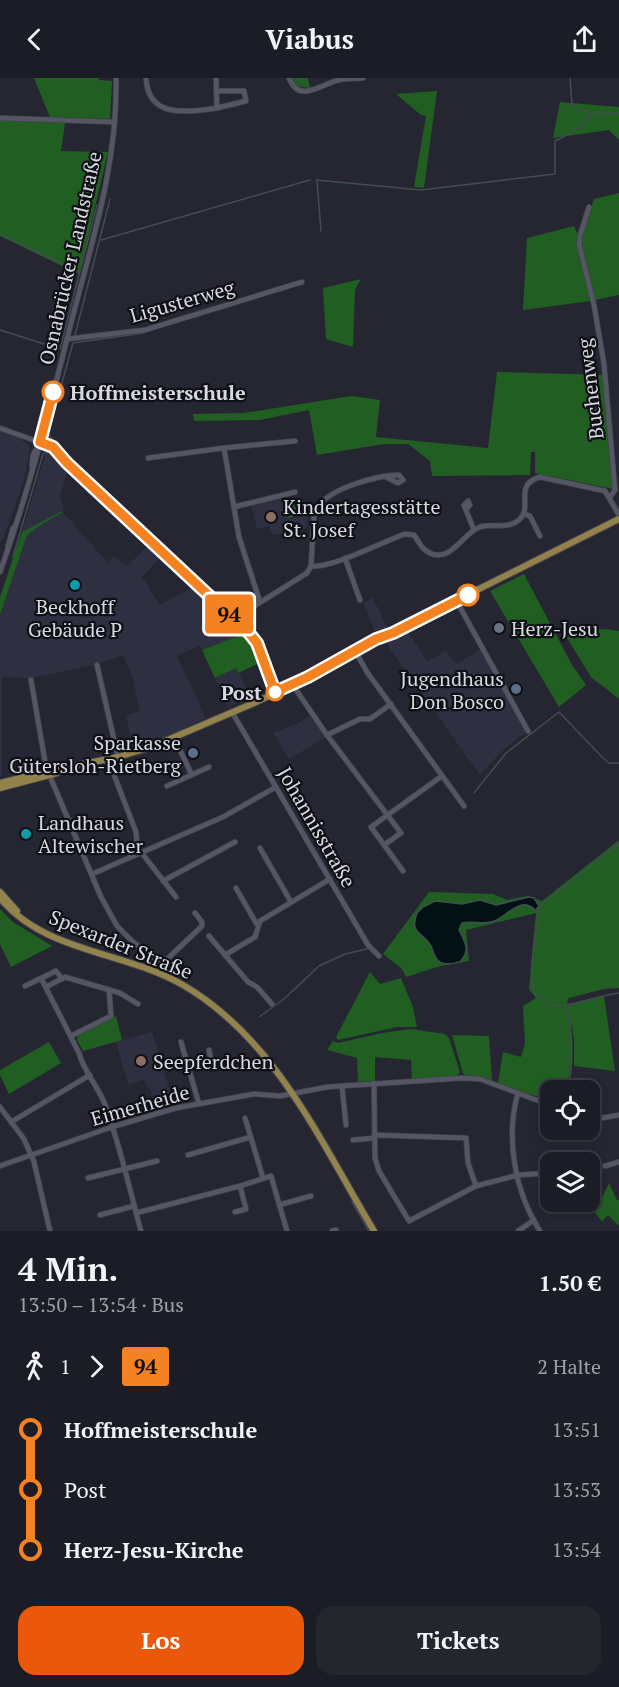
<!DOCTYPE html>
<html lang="de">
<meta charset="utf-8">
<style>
body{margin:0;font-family:"PT Serif",serif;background:#25252e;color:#f1f3f6;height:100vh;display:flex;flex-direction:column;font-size:22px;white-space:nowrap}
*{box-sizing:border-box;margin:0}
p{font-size:20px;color:#a0a1a7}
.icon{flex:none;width:33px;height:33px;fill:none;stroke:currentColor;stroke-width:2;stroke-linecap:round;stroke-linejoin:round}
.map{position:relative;height:1153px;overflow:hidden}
.drawer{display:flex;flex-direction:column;background:#1c1c26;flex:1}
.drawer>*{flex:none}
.badge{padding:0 12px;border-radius:4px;font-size:21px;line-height:39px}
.tools{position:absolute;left:540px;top:1002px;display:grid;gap:12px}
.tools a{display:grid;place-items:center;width:60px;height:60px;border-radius:12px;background:#1c1c26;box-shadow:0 3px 9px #0003,0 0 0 2px #3a3a43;font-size:30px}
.map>.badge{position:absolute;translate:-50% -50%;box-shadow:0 0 0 3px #fff}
.legs{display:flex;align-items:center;gap:9px;height:66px;padding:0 18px;font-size:20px}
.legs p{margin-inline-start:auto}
.summary{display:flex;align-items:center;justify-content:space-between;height:102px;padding:0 18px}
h1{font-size:33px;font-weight:700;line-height:45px}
.button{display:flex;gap:12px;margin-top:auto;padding:12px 18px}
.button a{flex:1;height:69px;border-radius:18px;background:#ea580c;color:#fff;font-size:24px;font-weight:700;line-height:69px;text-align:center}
.button a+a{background:#25252e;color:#f1f3f6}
ul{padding:0 18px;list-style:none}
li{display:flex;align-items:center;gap:21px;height:60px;font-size:22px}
li i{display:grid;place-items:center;width:9px;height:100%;margin:0 8px;background:currentColor}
li i::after{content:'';width:15px;height:15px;margin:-8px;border:4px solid;border-radius:50%;background:#1c1c26}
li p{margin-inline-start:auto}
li:first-child i{background:linear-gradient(#0000 50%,currentColor 0)}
li:last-child i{background:linear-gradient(currentColor 50%,#0000 0)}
header{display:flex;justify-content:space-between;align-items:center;height:78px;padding:0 18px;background:#1c1c26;font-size:27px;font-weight:700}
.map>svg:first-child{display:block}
</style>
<header><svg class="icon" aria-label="back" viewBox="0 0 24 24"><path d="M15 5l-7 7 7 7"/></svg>Viabus<svg class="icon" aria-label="share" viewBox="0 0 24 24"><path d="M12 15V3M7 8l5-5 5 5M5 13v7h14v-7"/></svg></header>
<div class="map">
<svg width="619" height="1153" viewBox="0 0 619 1153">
<rect width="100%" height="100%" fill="#252632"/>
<g fill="#2e3041">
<polygon points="0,352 21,360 21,362 29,367 30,371 23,405 3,461 0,464"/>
<polygon points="46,374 51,374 68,391 61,415 58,416 64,429 62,433 22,454"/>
<polygon points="282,420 288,440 308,437 307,450 272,457 269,448 257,451 251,427"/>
<polygon points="63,434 107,484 114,478 127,488 149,467 161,479 142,499 160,527 193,509 244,556 202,572 199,568 177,578 206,640 173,656 133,671 126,637 140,633 132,599 123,577 98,586 31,600 2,599 2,698 0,699 0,538 27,457 39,448"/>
<polygon points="373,520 388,551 376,556 363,525"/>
<polygon points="408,553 427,583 446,573 456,586 481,571 505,612 526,654 503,672 480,697 406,593 410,591 405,593 386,565"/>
<polygon points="236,590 250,618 228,629 215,600"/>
<polygon points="311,637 326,659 289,681 273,655 295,646 296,647"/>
<polygon points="152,954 174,1026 160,1029 144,1002 128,1006 116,964"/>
</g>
<g fill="#205f21">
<polygon points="34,0 99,0 99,2 112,3 110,41 50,39"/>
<polygon points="292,0 308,0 310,10 297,8"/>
<polygon points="437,13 424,110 414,109 426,38 421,37 396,16"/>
<polygon points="560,24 619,29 619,62 609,52 553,60"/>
<polygon points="0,42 65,45 61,73 108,74 79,196 0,158"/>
<polygon points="619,115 619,217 595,222 581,166 581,158 594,121"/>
<polygon points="574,148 578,157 577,165 591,223 523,232 527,160"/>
<polygon points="361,201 355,212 353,269 326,261 323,210"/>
<polygon points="497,294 603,297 613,411 535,395 535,374 531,374 530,397 432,398 430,383 408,366 384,366 317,377 309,332 260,342 194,343 193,336 244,335 351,318 380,322 376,359 488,370"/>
<polygon points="296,422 312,429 310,434 288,440 285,427 293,425"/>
<polygon points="62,433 63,434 39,448 27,457 0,537 0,519 22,454"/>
<polygon points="524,496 572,587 586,607 559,629 490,513"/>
<polygon points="606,551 619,553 619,621 591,599 564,555"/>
<polygon points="244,556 253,567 260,585 238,595 236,590 215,600 202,572"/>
<polygon points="619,762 619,910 604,911 569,920 567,924 572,960 571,988 566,1012 550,1012 550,1023 498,1005 503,974 521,979 525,965 523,928 536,920 529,911 536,835 466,852 469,883 440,888 406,899 402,891 383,876 429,814 493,816 507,822 527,818 542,823"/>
<polygon points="0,831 13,844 52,868 11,889 0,866"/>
<polygon points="370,894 380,906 401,900 413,929 417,949 397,949 338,962 336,959"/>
<polygon points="604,918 615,993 574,988 574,960 568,929 571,926"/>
<polygon points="116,938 122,962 83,973 77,962 78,957"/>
<polygon points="411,951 445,956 449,960 460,994 457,998 412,1001 411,982 375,979 375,1003 358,1004 357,980 327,972 333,963 338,965 382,955"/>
<polygon points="452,957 489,958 492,1002 480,998 466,998 463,995"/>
<polygon points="49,964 61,985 9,1016 0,997 0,992"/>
<polygon points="609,1105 617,1122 619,1122 619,1148 608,1137 602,1143 595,1135"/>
</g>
<path fill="#021113" stroke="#424d50" stroke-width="1.5" d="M529,819L534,820L539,828L536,833C521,815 506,841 491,844C481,846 472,843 462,845L459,852C465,864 471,872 460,884C453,885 446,888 440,884C434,881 434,874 431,868C423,854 409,856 417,835L423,829L435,823L462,826L480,822L496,827Z"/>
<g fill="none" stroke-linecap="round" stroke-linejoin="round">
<g stroke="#424d50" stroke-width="1.5">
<polyline points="570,0 572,27 591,36 619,35"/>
<path d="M316,102L421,112L555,96V63C569,56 582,50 591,36"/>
<polyline points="317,103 321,153"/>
<polyline points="0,156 79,194"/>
<polyline points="101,162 310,102"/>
<polyline points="0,252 60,271 97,127"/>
<polyline points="75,257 110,121"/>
<polyline points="61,370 48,356 73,265 144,255"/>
<polyline points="13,479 43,376 46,374 51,374 61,384"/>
<polyline points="247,558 253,567 261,585"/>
<polyline points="474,715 506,675 559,634 602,679 609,685 619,685"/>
<path d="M619,766L537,830C540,841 538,843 536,854C533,874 528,898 536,917C541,921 546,926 553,927C569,930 600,917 619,915"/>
<path d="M568,927C572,957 574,983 568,1012"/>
<polyline points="259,939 284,921 319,888 345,876 367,871"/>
<polyline points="352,1124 369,1153"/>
</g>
<g stroke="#42434d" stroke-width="6">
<g id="minor">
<path d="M146,0C148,41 187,34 217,30L216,0"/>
<path d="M289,0C300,27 322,5 339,2C347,0 356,1 363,0"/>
<polyline points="216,13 244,13 246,23 217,30"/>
<polyline points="0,40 115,44"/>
<polyline points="589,129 580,158 579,166 594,227 604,286 615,412 610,419"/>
<polyline points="67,261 145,252 302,204"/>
<polyline points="0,350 53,369 67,385 249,555 260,571 275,614"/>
<polyline points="224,370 239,459 260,524"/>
<polyline points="148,380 224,370 295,363"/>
<polyline points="32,388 33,377 38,368"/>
<polyline points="234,429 295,414"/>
<polyline points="466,431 470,427 468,423 464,427 474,452"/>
<polyline points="524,436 530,438 540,458"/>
<polyline points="8,468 13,450"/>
<polyline points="345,480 360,522"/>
<path d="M311,488C331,491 384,463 405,456L414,457C418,462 420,468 425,472C449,490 462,455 480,449C494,445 509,452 520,441C533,428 513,407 540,399L605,413L619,437"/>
<path d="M311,488L314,436C321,412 376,397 399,397L403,402L398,405L384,398"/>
<path d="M0,494C29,413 50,329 71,245C92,164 118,84 116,0"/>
<polyline points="456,522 528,653"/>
<polyline points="236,542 240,537 307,495 311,488"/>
<polyline points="355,573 367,594 464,728"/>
<polyline points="97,587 118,679"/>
<polyline points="31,602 46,689 101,819 117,848 133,864 162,886 202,848 202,844 195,835"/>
<polyline points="292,606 327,657 401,755 384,767"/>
<polyline points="232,634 368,867 379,878"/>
<polyline points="327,657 360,641 370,641 391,626"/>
<polyline points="175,662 192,697"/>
<polyline points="109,684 136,754 138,776"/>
<polyline points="167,708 209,689"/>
<polyline points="260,770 291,824"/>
<polyline points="141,774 176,819"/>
<polyline points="403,793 371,749 442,698"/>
<polyline points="92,796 223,739 276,709"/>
<polyline points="163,803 235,764"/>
<polyline points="236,810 256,845 258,846"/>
<polyline points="209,858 248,904 257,909 272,926"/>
<polyline points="225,877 255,859 260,843 330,801"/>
<path d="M41,900L79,975C83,992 97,1007 104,1024C120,1066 129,1110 141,1153"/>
<polyline points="25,908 56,893 62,901"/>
<polyline points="46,909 65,899 120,915 138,926"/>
<polyline points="71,958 111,938 109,912"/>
<polyline points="181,964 199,1026"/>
<polyline points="188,988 211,982 209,972"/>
<polyline points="374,1005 375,1080 379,1093 409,1143 476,1108 518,1097 550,1095"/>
<polyline points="342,1008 346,1047"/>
<path d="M518,1015C505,1060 515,1114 540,1153"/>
<polyline points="0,1029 24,1061 34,1084 50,1153"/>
<polyline points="245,1040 263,1100"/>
<polyline points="590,1040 602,1040 619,1037"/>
<polyline points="11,1044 90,997"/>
<polyline points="374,1057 466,1060 468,1085 476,1108"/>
<polyline points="353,1062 374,1060"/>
<polyline points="188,1077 251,1059"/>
<polyline points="0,1088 112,1049 176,1030 254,1016 280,1018 327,1009 462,1000 480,1001 550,1027"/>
<polyline points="605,1088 619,1084"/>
<polyline points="88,1100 157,1083"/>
<polyline points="279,1127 311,1118"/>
<polyline points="235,1134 246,1131 240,1108"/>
<polyline points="136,1135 240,1108 271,1098 287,1153"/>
<polyline points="100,1137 134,1128"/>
<polyline points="332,1153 336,1152"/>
<polyline points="518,1153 534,1142"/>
</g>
</g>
<g stroke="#42434d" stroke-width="8">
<g id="major">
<polyline points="467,517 619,441"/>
<polyline points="0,705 48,693 118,679 151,669 254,625 299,604 355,573 382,562 418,542 462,523 470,516"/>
<polyline points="0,710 57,695"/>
<polyline points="0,814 17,833"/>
<path d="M0,820C45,875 125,873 183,907C276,961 321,1065 374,1153"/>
</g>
</g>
<use href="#minor" stroke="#545663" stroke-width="4.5"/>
<use href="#major" stroke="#92824c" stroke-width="6"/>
</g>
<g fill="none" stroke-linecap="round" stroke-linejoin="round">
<g stroke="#fff" stroke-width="14">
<polyline id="line-1" points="53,314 40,364 53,369 67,385 249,555 257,565 275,614 308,599 376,561 393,555 468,517"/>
</g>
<use href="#line-1" stroke="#f58220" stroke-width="9"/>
</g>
<g fill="#fff" stroke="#f58220" stroke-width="3">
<circle cx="53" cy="314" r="10"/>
<circle cx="468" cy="517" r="10"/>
<circle cx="275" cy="614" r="8"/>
</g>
<g fill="#8d6e63" stroke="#0f1015" stroke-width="2">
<circle cx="271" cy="439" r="6"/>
<circle cx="141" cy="983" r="6"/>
</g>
<g fill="#0f9aa8" stroke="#0f1015" stroke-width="2">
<circle cx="75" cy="507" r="6"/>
<circle cx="26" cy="756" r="6"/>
</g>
<circle fill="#6b7280" stroke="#0f1015" stroke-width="2" cx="499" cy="550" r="6"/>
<g fill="#5c6f8a" stroke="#0f1015" stroke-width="2">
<circle cx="516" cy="611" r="6"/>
<circle cx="193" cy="675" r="6"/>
</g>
<g text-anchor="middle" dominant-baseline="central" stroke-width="4.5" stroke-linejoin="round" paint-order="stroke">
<g font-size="20" fill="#d7d8e0" stroke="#0f1015">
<text transform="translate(70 180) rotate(-77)">Osnabrücker Landstraße</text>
<text transform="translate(182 223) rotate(-16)">Ligusterweg</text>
<text transform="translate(590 311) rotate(-97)">Buchenweg</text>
<text transform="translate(317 749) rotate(60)">Johannisstraße</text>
<text transform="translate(121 866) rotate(22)">Spexarder Straße</text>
<text transform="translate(140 1027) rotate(-16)">Eimerheide</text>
</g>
<g font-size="20" font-weight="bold" fill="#d7d8e0" stroke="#0f1015" text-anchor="start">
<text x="70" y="314">Hoffmeisterschule</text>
<text x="262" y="614" text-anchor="end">Post</text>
</g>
<g font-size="20" fill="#d7d8e0" stroke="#0f1015" text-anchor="start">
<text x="283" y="428">Kindertagesstätte<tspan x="283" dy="23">St. Josef</tspan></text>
<text x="75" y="528" text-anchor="middle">Beckhoff<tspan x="75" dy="23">Gebäude P</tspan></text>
<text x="511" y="550">Herz-Jesu</text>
<text x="504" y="600" text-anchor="end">Jugendhaus<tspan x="504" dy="23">Don Bosco</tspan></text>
<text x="181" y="664" text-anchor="end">Sparkasse<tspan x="181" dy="23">Gütersloh-Rietberg</tspan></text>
<text x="38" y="744">Landhaus<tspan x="38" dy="23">Altewischer</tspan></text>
<text x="153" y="983">Seepferdchen</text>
</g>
</g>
</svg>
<div class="tools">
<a><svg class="icon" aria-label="locate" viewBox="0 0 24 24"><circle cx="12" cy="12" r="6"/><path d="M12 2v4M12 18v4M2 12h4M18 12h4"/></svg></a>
<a><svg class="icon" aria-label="layers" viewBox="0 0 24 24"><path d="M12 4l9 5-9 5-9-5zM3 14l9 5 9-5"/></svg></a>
</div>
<b class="badge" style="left:229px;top:536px;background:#f58220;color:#111">94</b>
</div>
<section class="drawer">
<div class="summary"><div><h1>4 Min.</h1><p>13:50 – 13:54 · Bus</p></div><b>1.50 €</b></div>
<div class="legs"><svg class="icon" aria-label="walk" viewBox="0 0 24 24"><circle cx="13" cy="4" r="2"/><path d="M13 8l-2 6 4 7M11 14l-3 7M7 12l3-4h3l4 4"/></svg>1<svg class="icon" aria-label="forward" viewBox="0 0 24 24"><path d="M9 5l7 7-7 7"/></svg><b class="badge" style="background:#f58220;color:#111">94</b><p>2 Halte</p></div>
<ul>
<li><i style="color:#f58220"></i><b>Hoffmeisterschule</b><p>13:51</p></li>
<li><i style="color:#f58220"></i><span>Post</span><p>13:53</p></li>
<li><i style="color:#f58220"></i><b>Herz-Jesu-Kirche</b><p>13:54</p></li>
</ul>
<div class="button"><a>Los</a><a>Tickets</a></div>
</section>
